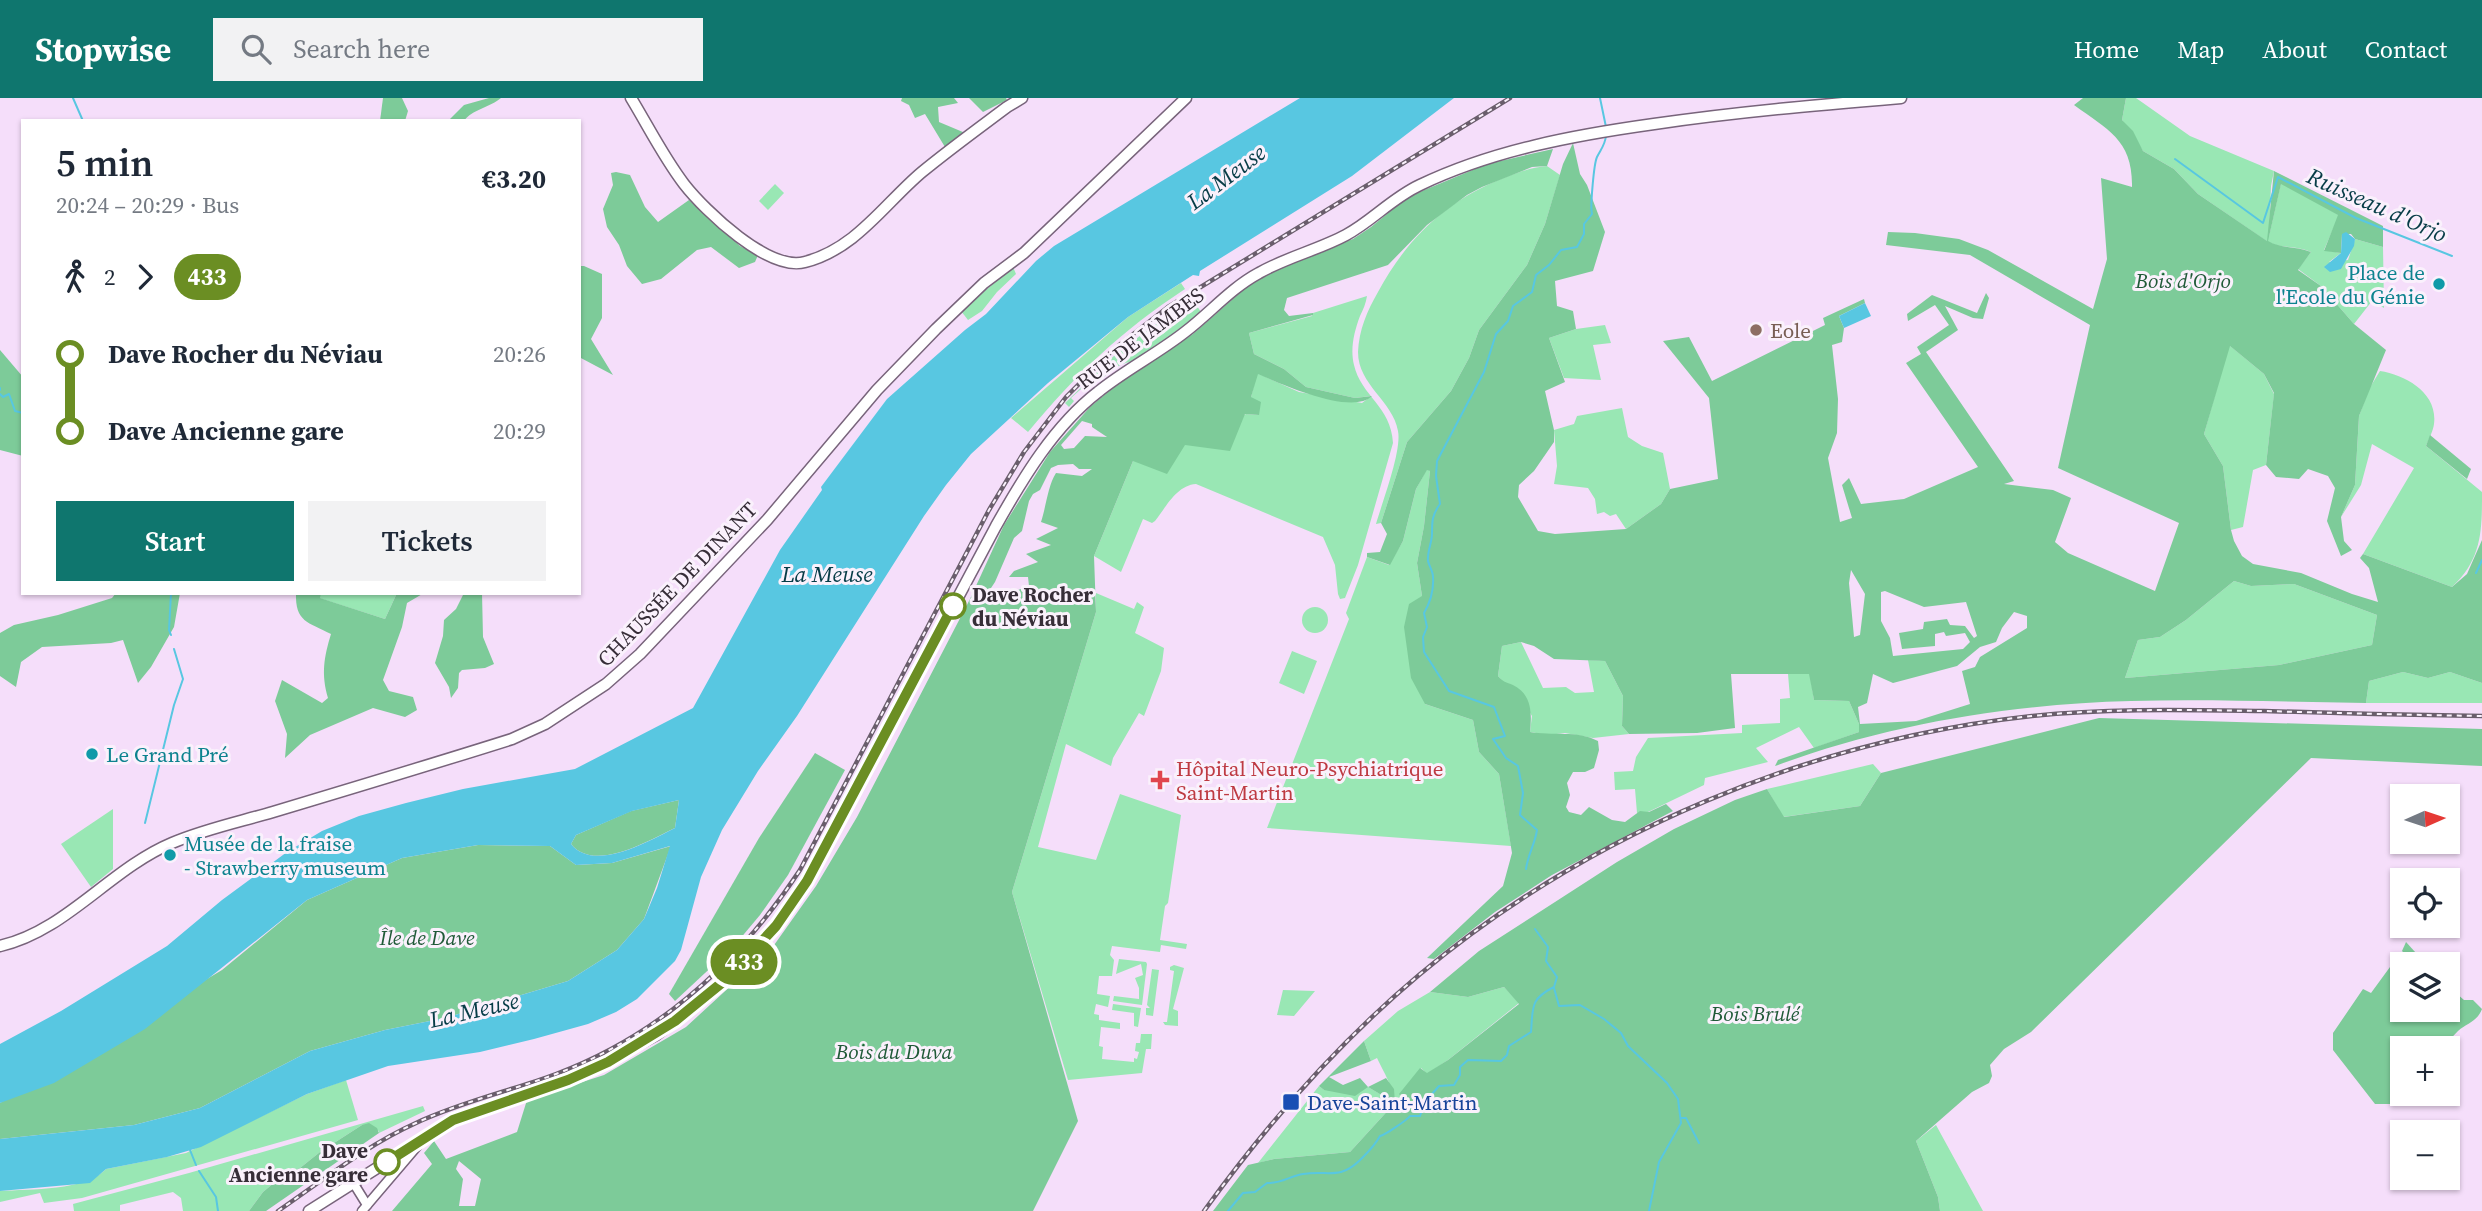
<!DOCTYPE html>
<meta charset="utf-8">
<style>
body{margin:0;font-family:"Source Serif 4",serif;background:#f2f2f3;color:#1f2937;height:100vh;display:flex;flex-direction:column;font-size:26px;white-space:nowrap}
*{box-sizing:border-box;margin:0}
p{font-size:23px;color:#747a83}
.icon{flex:none;width:38px;height:38px;fill:none;stroke:currentColor;stroke-width:2;stroke-linecap:round;stroke-linejoin:round}
.map{position:relative;flex:1;overflow:hidden}
.side{position:absolute;left:21px;top:21px;width:560px;height:476px;display:flex;flex-direction:column;background:#fff;border-radius:0px;box-shadow:0 2px 5px #0004}
.side>*{flex:none}
.badge{padding:0 14px;border-radius:23px;font-size:24px;line-height:46px}
.needle{width:46px;rotate:87deg}
.tools{position:absolute;left:2390px;top:686px;display:grid;gap:14px}
.tools a{display:grid;place-items:center;width:70px;height:70px;border-radius:0px;background:#fff;box-shadow:0 2px 5px #0004;font-size:35px}
.map>.badge{position:absolute;translate:-50% -50%;box-shadow:0 0 0 4px #fff}
.legs{display:flex;align-items:center;gap:10px;height:77px;padding:0 35px;font-size:23px}
.legs p{margin-inline-start:auto}
.headline{display:flex;align-items:center;justify-content:space-between;height:119px;padding:0 35px}
h1{font-size:38px;font-weight:600;line-height:52px}
.action{display:flex;gap:14px;margin-top:auto;padding:14px 35px}
.action a{flex:1;height:80px;border-radius:0px;background:#0f766e;color:#fff;font-size:28px;font-weight:600;line-height:80px;text-align:center}
.action a+a{background:#f2f2f3;color:#1f2937}
ul{padding:0 35px;list-style:none}
li{display:flex;align-items:center;gap:24px;height:77px;font-size:26px}
li i{display:grid;place-items:center;width:10px;height:100%;margin:0 9px;background:currentColor}
li i::after{content:'';width:18px;height:18px;margin:-9px;border:5px solid;border-radius:50%;background:#fff}
li p{margin-inline-start:auto}
li:first-child i{background:linear-gradient(#0000 50%,currentColor 0)}
li:last-child i{background:linear-gradient(currentColor 50%,#0000 0)}
header{display:flex;align-items:center;gap:42px;box-sizing:border-box;height:98px;padding:0 35px;background:#0f766e;color:#fff}
header strong{font-size:33px}
nav{display:flex;gap:38px;margin-inline-start:auto;font-size:24px}
.search{width:490px;height:63px;background:#f2f2f3;display:flex;align-items:center;gap:18px;box-sizing:border-box;padding:0 24px;border-radius:0px;color:#747a83;font-size:26px}
.map>svg:first-child{display:block}
</style>
<header>
<strong>Stopwise</strong>
<div class="search"><svg class="icon" aria-label="search" viewBox="0 0 24 24"><circle cx="10" cy="10" r="6"/><path d="M15 15l6 6"/></svg>Search here</div>
<nav><a>Home</a><a>Map</a><a>About</a><a>Contact</a></nav>
</header>
<div class="map">
<svg width="2482" height="1113" viewBox="0 0 2482 1113">
<rect width="100%" height="100%" fill="#f5defa"/>
<g fill="#99e7b4">
<path d="M2126,0H2136L2190,38L2274,73L2271,88L2269,138L2281,85L2339,117L2324,152L2341,155L2329,164L2348,162L2355,141L2383,149L2384,210L2372,203L2354,226L2321,188L2298,171L2311,154C2297,147 2282,151 2268,144L2198,96L2174,71L2143,53L2122,22Z"/>
<path d="M1547,68L1560,77L1545,126L1527,167L1479,232L1469,260L1451,293L1407,344L1381,425L1376,426C1382,405 1402,353 1398,333C1393,303 1358,287 1358,254C1359,232 1367,213 1378,194C1407,140 1448,101 1506,79C1520,74 1532,69 1547,68Z"/>
<polygon points="775,86 784,95 768,112 759,103"/>
<polygon points="1013,169 1016,176 997,194 982,213 968,222 961,213"/>
<path d="M1181,185L1185,191C1121,233 1077,275 1028,334L1011,320L1128,219Z"/>
<path d="M1367,198C1366,205 1363,212 1360,218C1354,234 1350,251 1354,267C1361,298 1391,308 1393,345L1358,467L1345,500L1340,501L1338,496L1335,467L1323,439L1196,386C1177,387 1166,409 1155,423L1152,425L1143,421L1121,474L1094,458L1133,363L1185,346L1246,316L1259,317L1251,299L1257,275L1299,294L1362,305L1371,298L1355,300L1306,289L1284,271L1254,256L1249,235L1312,218L1313,215Z"/>
<path d="M1191,200L1207,222L1193,236L1145,268L1137,262C1119,266 1115,269 1103,280L1099,275L1071,300L1074,303L1069,309L1065,305L1117,255Z"/>
<polygon points="1605,227 1611,245 1593,247 1601,282 1564,280 1549,240 1576,231"/>
<polygon points="2229,247 2264,276 2274,296 2266,367 2253,372 2243,429 2231,432 2223,368 2204,336"/>
<path d="M2380,273C2406,277 2438,295 2434,326C2433,333 2429,341 2426,348L2482,394C2482,433 2482,461 2452,489L2363,456L2414,370L2372,346L2361,387L2341,419L2355,387L2359,318L2369,291Z"/>
<polygon points="1622,310 1628,339 1642,348 1663,355 1670,391 1661,406 1626,431 1616,416 1610,418 1604,414 1597,416 1595,401 1588,390 1554,386 1557,368 1554,332 1574,326 1577,318"/>
<polygon points="1427,371 1430,373 1424,428 1417,465 1422,498 1425,606 1473,622 1479,654 1499,676 1511,748 1267,730 1349,521 1346,515 1367,459 1389,467 1403,443 1416,391"/>
<polygon points="2234,483 2251,488 2294,486 2377,517 2372,547 2279,567 2125,580 2138,542 2160,539 2186,522"/>
<polygon points="321,495 397,495 385,521 319,500"/>
<polygon points="1096,495 1134,511 1137,504 1144,509 1135,535 1164,550 1161,573 1144,618 1139,615 1113,660 1111,668 1066,646 1038,749 1096,762 1120,696 1181,717 1168,805 1165,808 1160,842 1187,846 1186,851 1161,847 1160,854 1112,848 1110,857 1114,862 1112,878 1099,878 1097,896 1110,898 1108,909 1096,906 1094,916 1099,917 1099,922 1120,925 1120,931 1101,929 1099,948 1103,949 1102,961 1134,964 1134,960 1137,961 1139,954 1135,953 1136,945 1140,945 1141,936 1152,936 1151,951 1146,951 1142,975 1068,982 1012,794 1096,514"/>
<circle cx="1315" cy="522" r="13"/>
<polygon points="1521,544 1543,590 1566,589 1575,595 1594,594 1588,562 1605,563 1623,598 1622,628 1629,636 1593,640 1565,635 1548,637 1530,634 1532,618 1514,588 1504,585 1498,578 1502,548"/>
<polygon points="1292,553 1317,563 1304,596 1279,585"/>
<polygon points="2403,574 2428,580 2450,574 2482,585 2482,605 2366,605 2369,583"/>
<polygon points="1788,576 1810,576 1814,602 1849,603 1859,626 1859,634 1814,650 1799,629 1756,650 1768,664 1705,680 1704,687 1648,714 1637,715 1635,691 1615,692 1614,674 1633,673 1636,659 1648,640 1742,635 1742,627 1780,625 1780,601 1790,600"/>
<polygon points="1873,666 1881,675 1860,708 1783,719 1767,691"/>
<polygon points="113,711 113,771 91,789 61,746"/>
<polygon points="1119,861 1146,864 1147,866 1142,907 1113,903 1114,898 1139,901 1139,890 1135,880 1143,877 1141,866 1116,876"/>
<polygon points="1174,867 1184,870 1173,911 1178,913 1178,928 1165,927 1163,924 1167,924 1174,873 1170,872 1170,869"/>
<polygon points="1152,871 1159,872 1153,918 1146,917 1146,910 1150,910 1147,907"/>
<path d="M1504,889L1519,905L1448,962L1427,976L1421,970L1406,1005L1392,1008L1350,1054L1274,1061L1258,1065L1319,988L1324,992L1368,989L1394,1004C1393,988 1384,975 1377,960L1371,963L1364,943L1398,913L1430,894L1468,899Z"/>
<polygon points="1283,892 1314,893 1315,893 1294,918 1277,917"/>
<polygon points="1113,906 1141,910 1138,929 1134,928 1134,915 1112,912"/>
<path d="M346,982L358,1022L82,1100L44,1105L40,1095L0,1104V1093C30,1091 86,1093 106,1071L186,1055L307,996Z"/>
<polygon points="423,1008 425,1013 379,1035 379,1033 362,1027 320,1054 300,1070 287,1074 263,1094 249,1113 183,1113 181,1100 173,1094 120,1107 120,1113 74,1113 73,1106 189,1075"/>
<polygon points="1936,1027 1983,1113 1940,1113 1938,1099 1916,1043"/>
</g>
<g fill="#7dcb99" fill-rule="evenodd">
<polygon points="383,0 402,0 408,13 405,23 380,23"/>
<path d="M489,0H501C491,9 471,12 464,23H448L464,7Z"/>
<polygon points="902,0 954,0 958,5 938,9 939,24 970,37 948,54 925,16 915,20 909,7 901,3"/>
<polygon points="969,0 1006,0 1007,2 983,14"/>
<path d="M2083,0H2126L2122,22L2133,33L2143,53L2174,71L2198,96L2267,143L2274,73L2383,128V149L2355,141L2351,136H2342L2341,155L2324,153L2338,117L2281,86L2268,143C2282,151 2297,148 2311,154L2298,172L2321,188L2354,226L2386,252L2359,318L2355,387L2341,419L2344,443L2352,452L2341,458L2327,423L2335,390L2328,378L2308,371L2299,381L2276,379L2266,367L2274,295L2264,276L2230,248L2204,336L2223,368L2231,432L2234,443L2242,458L2253,466L2301,475L2352,496L2378,504L2369,470L2360,460L2363,456L2452,489L2467,476L2482,442V585L2450,574L2428,580L2403,574L2369,583L2366,605C2288,604 2209,601 2131,603C2011,606 1888,626 1775,668L1778,662L1859,634V626L1849,603L1814,602L1809,576H1731L1735,630L1697,635L1629,636L1622,628L1623,598L1605,563L1554,561L1534,548L1521,544L1502,548L1498,578C1503,584 1506,584 1513,587C1532,596 1532,616 1530,634C1552,638 1577,632 1598,643L1599,652L1594,670L1585,674H1573L1567,685L1570,697L1566,709L1569,714L1581,717L1589,709L1612,722L1625,724L1640,713L1649,714L1666,706L1673,713L1552,777L1495,814L1434,861L1427,860L1503,788L1512,755L1499,676L1479,654L1473,622L1425,606L1411,580L1404,529L1409,506L1422,498L1417,465L1424,428L1430,373L1427,372L1416,391L1403,443L1390,467L1367,459V455L1380,454L1387,436L1381,425L1407,344L1451,293L1469,260L1479,232L1527,167L1545,126L1563,66L1573,45L1580,76L1587,87L1605,134L1593,173L1555,183L1557,208L1573,213L1576,231L1549,240L1565,284L1545,293L1554,332V344L1534,373L1519,387L1518,399L1538,433L1555,436L1626,431L1661,406L1670,391L1718,381L1709,300L1663,243L1689,239L1712,283L1825,227L1823,220L1864,201L1865,205L1839,218L1844,230L1842,244L1832,247L1838,301L1837,335L1828,360L1840,424L1852,420L1842,387L1849,380L1861,406L1904,401L1978,369L1906,265L1921,256L1917,249L1949,227L1935,207L1908,223L1907,216L1932,197L1977,215L1986,195L1989,200L1983,221L1973,220L1945,208L1958,232L1926,254L2014,383L2004,386L2053,392L2071,400L2055,444L2068,455L2155,493L2179,425L2058,370L2090,227L1970,157L1886,147L1888,134L1915,135L1959,141L1988,152L2093,211L2107,161L2101,80L2132,89C2133,42 2108,32 2074,7ZM1851,472L1865,496L1860,537L1854,539L1849,485ZM2234,483L2251,488L2294,486L2377,517L2372,547L2279,567L2125,580L2138,542L2160,539L2186,522ZM1885,493L1924,509L1966,504L1977,538L1974,540L1965,528L1950,527L1947,521L1924,524L1923,531L1899,535L1902,551L1935,548V536L1944,534L1946,538L1965,535L1970,544L1963,551L1893,558L1890,540L1881,523V494ZM2014,514L2027,518V530L1980,559L1975,569L1962,573L1970,606L1916,623L1860,626L1858,609L1867,605L1873,576L1893,585L1957,568L1980,549L1996,544L2002,530Z"/>
<path d="M1553,51L1547,68L1532,69L1482,89L1467,97L1427,127L1388,167L1287,200L1284,212L1289,218L1313,215V217L1249,235L1254,256L1284,271L1306,289L1355,300L1372,298C1352,318 1281,286 1258,276L1251,299L1261,304L1259,317L1245,316L1230,353L1185,347L1167,376L1133,363L1094,458L1096,514L1012,794L1078,1023L1033,1113H392L432,1066L424,1055L434,1043L446,1061L517,1034L527,1002L604,977L686,929L772,850L816,788L857,719L970,501L1004,427L1050,354L1090,309L1115,288L1193,236L1243,192L1265,177L1299,161L1353,141L1371,129L1404,102L1422,93L1487,66ZM1082,323L1092,326V329L1107,339L1085,338L1074,350L1064,351L1061,347ZM1073,366L1079,371H1092L1082,378L1056,375C1048,387 1046,409 1041,424L1058,430L1036,441L1051,447L1026,456L1038,464L1014,473L1009,479H1028L1029,488L990,502L989,493L995,484L1014,440L1022,433L1029,403L1033,396L1040,392L1051,370L1058,367ZM459,1063L481,1081L475,1108H459L463,1081L456,1071Z"/>
<polygon points="616,74 630,77 645,109 658,124 689,102 740,148 758,157 755,164 739,170 711,149 697,152 661,181 642,186 627,168 619,147 607,129 603,111 613,87 611,75"/>
<polygon points="579,168 584,168 602,176 602,220 591,241 613,277 579,259"/>
<polygon points="0,252 23,279 23,358 0,352"/>
<polygon points="2430,337 2471,371 2467,381 2426,348"/>
<polygon points="116,495 180,495 174,529 151,569 138,585 123,542 111,545 42,549 21,564 16,589 0,578 0,535 14,527 58,517 112,500"/>
<path d="M296,495H321L320,500L385,521L397,495H424L407,505L402,529L383,582L389,593L413,599L417,612L405,619L373,610L310,637L285,660L287,636L275,603L282,582L322,605L328,600C321,576 324,559 331,536C308,524 295,524 296,495Z"/>
<polygon points="464,495 482,495 483,539 494,566 485,570 462,572 459,575 458,590 451,600 449,589 435,565 443,538 444,522 456,511"/>
<polygon points="2099,620 2482,631 2482,668 2311,660 2031,934 2004,951 1990,967 1992,978 1989,985 1972,994 1916,1043 1938,1099 1940,1113 1213,1113 1248,1067 1274,1061 1350,1054 1392,1008 1406,1005 1399,996 1420,970 1427,975 1448,962 1519,906 1504,889 1468,899 1430,894 1479,853 1617,764 1674,731 1735,702 1767,691 1784,719 1860,708 1881,675"/>
<polygon points="815,655 845,672 788,777 760,817 734,848 675,903 669,896 759,740"/>
<path d="M679,702L675,730C648,743 594,775 571,746L576,737L631,713Z"/>
<polygon points="478,747 550,748 576,767 612,765 671,748 644,821 617,852 568,883 445,920 385,932 310,953 200,1010 134,1027 0,1041 0,1005 222,872 307,802 402,760"/>
<polygon points="2406,844 2426,866 2415,866 2402,853"/>
<path d="M2390,869L2403,875V912H2448V888L2464,902H2473L2482,911C2477,924 2467,925 2458,933C2452,939 2447,945 2441,950H2403V996L2391,1006H2375L2333,952V935L2363,891L2371,895Z"/>
<polygon points="1364,943 1371,963 1329,979 1343,987 1360,980 1368,989 1386,980 1394,991 1395,1005 1368,989 1355,998 1324,992 1319,988"/>
<polygon points="369,1025 377,1030 379,1035 266,1113 249,1113 263,1094 287,1074 300,1070 320,1054 362,1027"/>
</g>
<g fill="#58c7e1" fill-rule="evenodd">
<path d="M1300,0H1454L1352,78L1200,173L1199,178L1193,177L1128,219L1048,285L971,356L946,387L924,418L797,618L758,673L722,732L701,779L681,852L675,863L637,901L616,914L588,926L534,941L480,954L388,968L307,996L201,1049L167,1059L106,1071L90,1085L0,1093V1041L134,1027L200,1010L310,953L385,932L445,920L568,883L617,852L644,821L657,790L670,748L612,765L576,767L550,748L478,747L402,760L307,802L145,931L54,985L0,1005V946L61,913L167,848L222,802L287,754L322,733L359,718L406,705L463,691L575,671L693,610L780,452L822,392L821,389L887,301L965,232L986,216L1036,163L1054,148ZM679,702L675,730C649,743 594,775 571,746L576,737L632,713Z"/>
<polygon points="2346,134 2355,141 2354,148 2341,171 2330,174 2324,169 2341,155 2342,136"/>
<polygon points="1865,205 1871,218 1844,230 1839,218"/>
</g>
<g fill="none" stroke-linecap="round" stroke-linejoin="round">
<g stroke="#58c7e1" stroke-width="2">
<polyline points="73,0 83,23"/>
<polyline points="1600,0 1606,29"/>
<polyline points="2175,61 2263,125 2278,79 2356,120 2452,158"/>
<polyline points="0,290 0,292"/>
<polyline points="0,296 3,299 9,296 15,313 23,315"/>
<polyline points="2476,475 2482,462"/>
<polyline points="171,537 169,532 171,495"/>
<polyline points="145,725 174,607 183,581 174,551"/>
<path d="M1526,771C1528,756 1535,746 1537,732L1520,717L1523,695L1518,668L1506,660L1493,641L1505,638L1494,609L1449,593L1424,554L1423,539L1427,529L1424,515C1431,503 1434,493 1433,479C1433,473 1429,468 1428,463C1427,454 1432,444 1432,436C1432,423 1432,417 1440,406L1436,378L1437,363L1484,274L1496,236L1508,223L1513,208L1532,194L1536,177L1549,167L1561,152L1577,149L1584,136V126L1592,116C1590,109 1594,65 1597,59C1601,51 1605,47 1606,38"/>
<polyline points="1554,890 1559,908 1580,907 1604,921 1621,935 1628,948 1667,985 1678,1001 1681,1025 1659,1064 1649,1113"/>
<polyline points="1681,1020 1686,1020 1699,1045"/>
<polyline points="190,1052 196,1067"/>
<polyline points="199,1073 216,1099 218,1113"/>
<path d="M1228,1113L1243,1095L1255,1094L1267,1085C1281,1086 1290,1078 1303,1076C1328,1072 1339,1082 1359,1063C1368,1054 1374,1049 1380,1038C1385,1037 1407,1022 1410,1018H1420L1425,1004L1439,988L1454,987L1460,977V969L1468,962L1501,963L1507,957L1509,948L1531,934C1533,909 1530,901 1554,889L1557,879L1546,863L1548,849L1535,831"/>
</g>
<g stroke="#78647b" stroke-width="11">
<g id="minor">
<polyline points="354,1086 367,1107"/>
<polyline points="362,1113 420,1045"/>
</g>
</g>
<g stroke="#78647b" stroke-width="13">
<g id="major">
<path d="M631,0C648,28 664,60 684,86C705,113 769,174 805,164C856,151 885,105 922,74C950,51 979,30 1007,9L1022,0"/>
<path d="M0,848C66,833 110,771 172,745C205,731 239,724 273,714C353,690 433,666 512,641L545,626L606,586L640,556L767,422L877,292L936,231L984,185L1024,155L1186,0"/>
<path d="M309,1113L453,1022L585,975L656,937L709,897L744,864L776,828L807,783L996,428C1023,380 1054,328 1098,294C1125,272 1157,256 1185,234C1210,215 1231,190 1259,175C1287,159 1318,152 1346,137C1372,123 1392,100 1420,87C1493,52 1575,37 1654,26C1736,14 1818,7 1901,0"/>
</g>
</g>
<use href="#minor" stroke="#fff" stroke-width="8"/>
<use href="#major" stroke="#fff" stroke-width="10"/>
<g stroke="#6a5e6c" stroke-width="4.5">
<g id="rail">
<path d="M278,1113C323,1082 367,1047 416,1025C461,1004 510,993 556,976C660,937 740,863 800,772L989,412L1024,354L1066,299L1114,251L1168,209L1510,0"/>
<path d="M1204,1113C1267,1026 1337,946 1419,877C1590,734 1810,642 2032,618C2109,610 2187,612 2264,613C2337,615 2409,617 2482,618"/>
</g>
</g>
<use href="#rail" stroke="#faf1fc" stroke-width="2" stroke-dasharray="5" stroke-linecap="butt"/>
</g>
<g fill="none" stroke-linecap="round" stroke-linejoin="round">
<g stroke="#fff" stroke-width="16">
<polyline id="line-1" points="387,1064 453,1022 568,982 608,964 675,923 729,879 776,828 807,783 953,508"/>
</g>
<use href="#line-1" stroke="#6b8e23" stroke-width="10"/>
</g>
<g fill="#0f9aa8" stroke="#faf1fc" stroke-width="2.5">
<circle cx="2439" cy="186" r="7"/>
<circle cx="92" cy="656" r="7"/>
<circle cx="170" cy="757" r="7"/>
</g>
<circle fill="#8d6e63" stroke="#faf1fc" stroke-width="2.5" cx="1756" cy="232" r="7"/>
<g fill="#fff" stroke="#6b8e23" stroke-width="3.5">
<circle cx="953" cy="508" r="12"/>
<circle cx="387" cy="1064" r="12"/>
</g>
<path fill="#e0444e" stroke="#faf1fc" stroke-width="2.5" d="M1156.5 671.5h7v7h7v7h-7v7h-7v-7h-7v-7h7z"/>
<rect fill="#1a4fb4" stroke="#faf1fc" stroke-width="2.5" x="1282" y="995" width="18" height="18" rx="3.5"/>
<g text-anchor="middle" dominant-baseline="central" stroke-width="6" stroke-linejoin="round" paint-order="stroke">
<g font-size="21" fill="#0d838f" stroke="#faf1fc" text-anchor="start">
<text x="2425" y="174" text-anchor="end">Place de<tspan x="2425" dy="24">l'Ecole du Génie</tspan></text>
<text x="106" y="656">Le Grand Pré</text>
<text x="184" y="745">Musée de la fraise<tspan x="184" dy="24">- Strawberry museum</tspan></text>
</g>
<g font-size="21" font-style="italic" fill="#205a38" stroke="#faf1fc">
<text x="2183" y="182">Bois d'Orjo</text>
<text x="427" y="839">Île de Dave</text>
<text x="1755" y="915">Bois Brulé</text>
<text x="894" y="953">Bois du Duva</text>
</g>
<g font-size="21" fill="#785e54" stroke="#faf1fc" text-anchor="start">
<text x="1770" y="232">Eole</text>
</g>
<g font-size="21" fill="#372e38" stroke="#faf1fc">
<text transform="translate(1140 240) rotate(-37)">RUE DE JAMBES</text>
<text transform="translate(677 486) rotate(-46)">CHAUSSÉE DE DINANT</text>
</g>
<g font-size="21" font-weight="bold" fill="#372e38" stroke="#faf1fc" text-anchor="start">
<text x="972" y="496">Dave Rocher<tspan x="972" dy="24">du Néviau</tspan></text>
<text x="368" y="1052" text-anchor="end">Dave<tspan x="368" dy="24">Ancienne gare</tspan></text>
</g>
<g font-size="21" fill="#be3a42" stroke="#faf1fc" text-anchor="start">
<text x="1176" y="670">Hôpital Neuro-Psychiatrique<tspan x="1176" dy="24">Saint-Martin</tspan></text>
</g>
<g font-size="21" fill="#164399" stroke="#faf1fc" text-anchor="start">
<text x="1307" y="1004">Dave-Saint-Martin</text>
</g>
<g font-size="23" font-style="italic" fill="#073c47" stroke="#faf1fc">
<text transform="translate(1226 79) rotate(-37)">La Meuse</text>
<text transform="translate(2377 107) rotate(24)">Ruisseau d'Orjo</text>
<text x="827" y="476">La Meuse</text>
<text transform="translate(474 912) rotate(-13)">La Meuse</text>
</g>
</g>
</svg>
<div class="tools">
<a><svg class="needle" viewBox="-14 -14 28 28"><path d="M0-13l5 13h-10z" fill="#e53935"/><path d="M0 13l5-13h-10z" fill="#747a83"/></svg></a>
<a><svg class="icon" aria-label="locate" viewBox="0 0 24 24"><circle cx="12" cy="12" r="6"/><path d="M12 2v4M12 18v4M2 12h4M18 12h4"/></svg></a>
<a><svg class="icon" aria-label="layers" viewBox="0 0 24 24"><path d="M12 4l9 5-9 5-9-5zM3 14l9 5 9-5"/></svg></a>
<a>+</a>
<a>−</a>
</div>
<b class="badge" style="left:744px;top:864px;background:#6b8e23;color:#fff">433</b>
<section class="side">
<div class="headline"><div><h1>5 min</h1><p>20:24 – 20:29 · Bus</p></div><b>€3.20</b></div>
<div class="legs"><svg class="icon" aria-label="walk" viewBox="0 0 24 24"><circle cx="13" cy="4" r="2"/><path d="M13 8l-2 6 4 7M11 14l-3 7M7 12l3-4h3l4 4"/></svg>2<svg class="icon" aria-label="forward" viewBox="0 0 24 24"><path d="M9 5l7 7-7 7"/></svg><b class="badge" style="background:#6b8e23;color:#fff">433</b></div>
<ul>
<li><i style="color:#6b8e23"></i><b>Dave Rocher du Néviau</b><p>20:26</p></li>
<li><i style="color:#6b8e23"></i><b>Dave Ancienne gare</b><p>20:29</p></li>
</ul>
<div class="action"><a>Start</a><a>Tickets</a></div>
</section>
</div>
